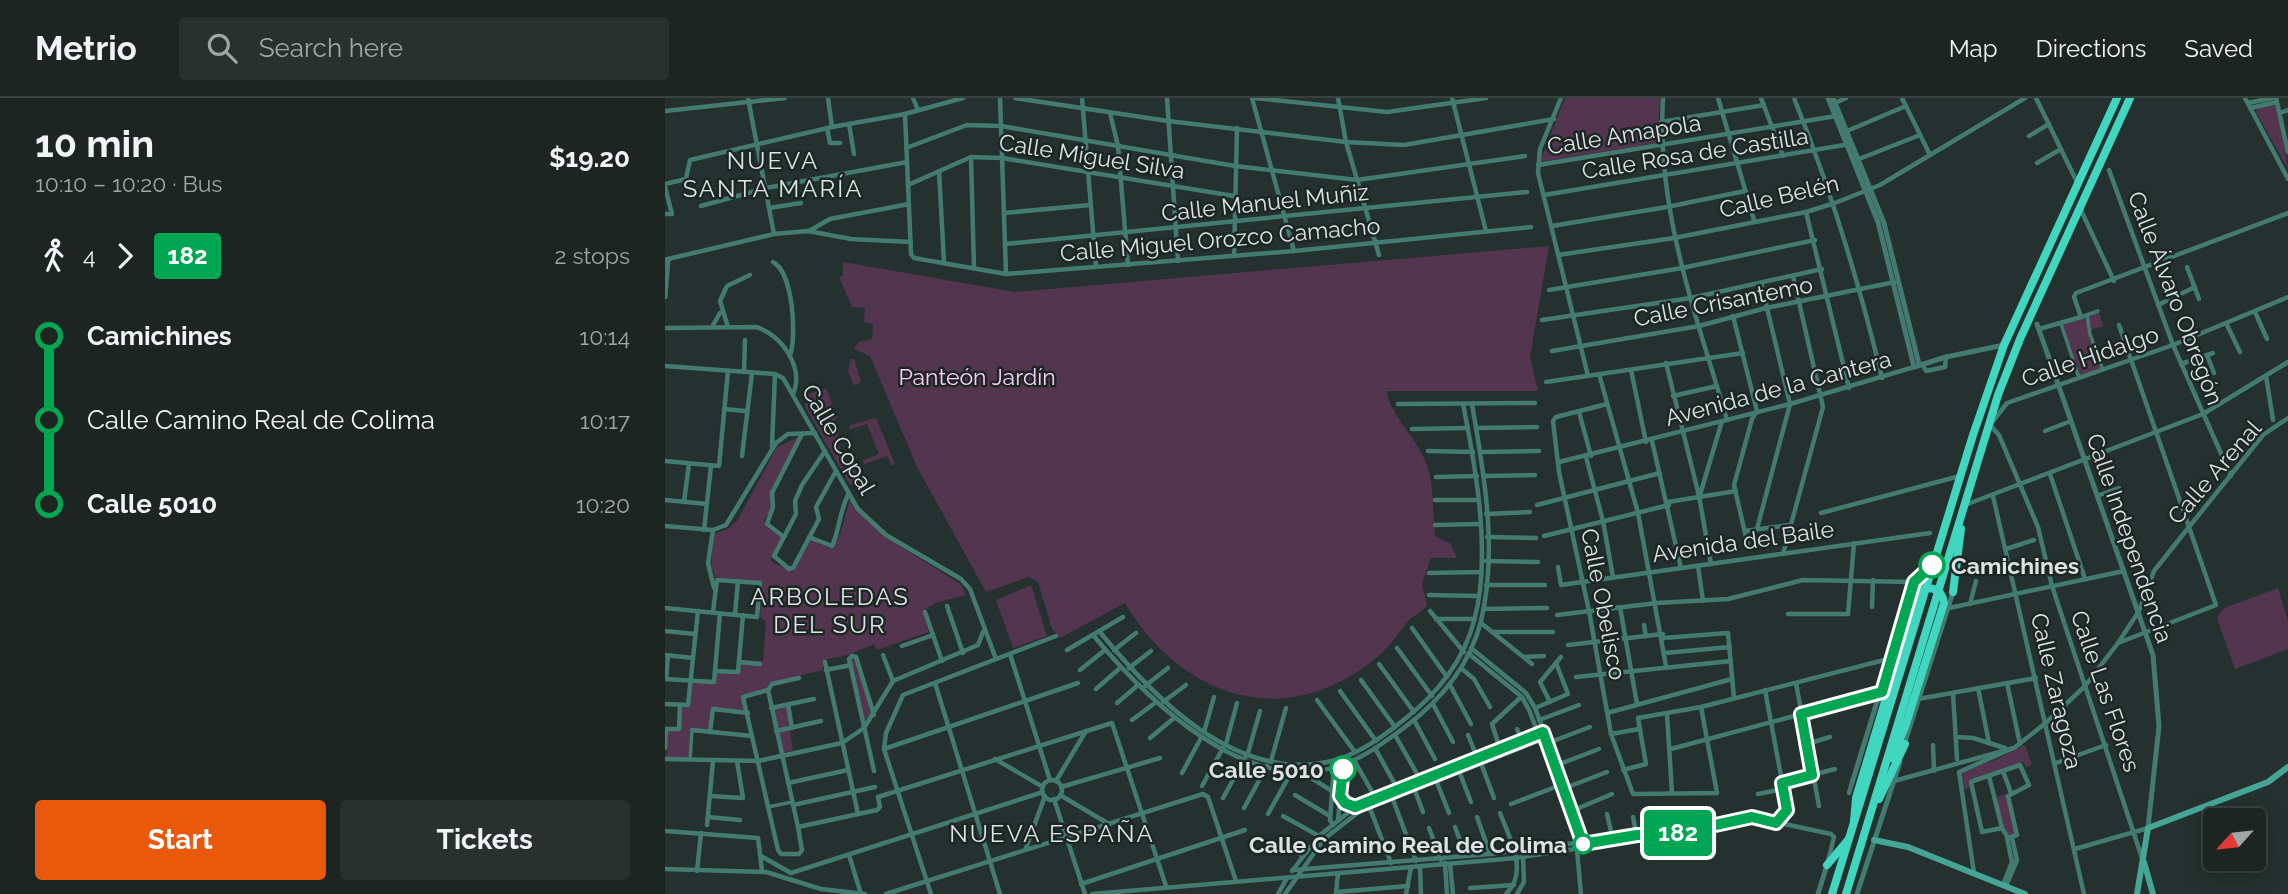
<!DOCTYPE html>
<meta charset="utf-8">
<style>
body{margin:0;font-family:Raleway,sans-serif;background:#29312f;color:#f1f3f6;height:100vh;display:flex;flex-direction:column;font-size:26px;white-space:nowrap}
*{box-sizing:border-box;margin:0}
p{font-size:23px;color:#a0a5a5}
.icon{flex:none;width:38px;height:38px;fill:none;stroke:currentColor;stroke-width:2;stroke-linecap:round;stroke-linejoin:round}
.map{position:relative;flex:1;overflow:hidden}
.panel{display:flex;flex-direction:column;background:#1c2522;width:665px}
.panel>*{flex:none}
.badge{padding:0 14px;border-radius:5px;font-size:24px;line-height:46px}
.needle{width:46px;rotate:243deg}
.controls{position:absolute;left:1538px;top:710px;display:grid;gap:14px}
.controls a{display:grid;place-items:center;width:63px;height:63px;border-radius:7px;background:#1c2522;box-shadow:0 4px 18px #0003,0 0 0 2px #3a4240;font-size:35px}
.map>.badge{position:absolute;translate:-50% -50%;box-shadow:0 0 0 4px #fff}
.legs{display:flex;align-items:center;gap:10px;height:77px;padding:0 35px;font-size:23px}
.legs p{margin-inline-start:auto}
.head{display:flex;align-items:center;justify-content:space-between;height:119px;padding:0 35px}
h1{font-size:38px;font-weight:700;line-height:52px}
.cta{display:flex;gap:14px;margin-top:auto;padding:14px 35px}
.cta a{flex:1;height:80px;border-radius:7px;background:#ea580c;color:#fff;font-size:28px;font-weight:700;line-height:80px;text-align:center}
.cta a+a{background:#29312f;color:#f1f3f6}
ul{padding:0 35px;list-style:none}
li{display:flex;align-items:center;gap:24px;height:84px;font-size:26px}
li i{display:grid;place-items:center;width:10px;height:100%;margin:0 9px;background:currentColor}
li i::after{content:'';width:18px;height:18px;margin:-9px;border:5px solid;border-radius:50%;background:#1c2522}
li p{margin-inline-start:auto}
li:first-child i{background:linear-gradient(#0000 50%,currentColor 0)}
li:last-child i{background:linear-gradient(currentColor 50%,#0000 0)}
header{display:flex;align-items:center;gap:42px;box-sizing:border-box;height:98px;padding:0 35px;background:#1c2522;border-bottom:2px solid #3a4240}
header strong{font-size:33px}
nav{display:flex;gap:38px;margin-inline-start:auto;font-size:24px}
.search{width:490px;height:63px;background:#29312f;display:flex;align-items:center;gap:18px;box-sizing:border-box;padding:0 24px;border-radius:7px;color:#a0a5a5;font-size:26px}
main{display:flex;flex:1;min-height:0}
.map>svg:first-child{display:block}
</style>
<header>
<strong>Metrio</strong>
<div class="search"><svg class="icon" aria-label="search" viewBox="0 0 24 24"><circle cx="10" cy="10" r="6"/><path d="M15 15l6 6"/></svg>Search here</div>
<nav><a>Map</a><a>Directions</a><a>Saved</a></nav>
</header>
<main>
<section class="panel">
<div class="head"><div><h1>10 min</h1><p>10:10 – 10:20 · Bus</p></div><b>$19.20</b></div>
<div class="legs"><svg class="icon" aria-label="walk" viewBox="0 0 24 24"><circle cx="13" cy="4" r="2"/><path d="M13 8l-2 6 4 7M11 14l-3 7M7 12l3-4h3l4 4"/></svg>4<svg class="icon" aria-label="forward" viewBox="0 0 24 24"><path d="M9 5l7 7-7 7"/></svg><b class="badge" style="background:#00a651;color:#fff">182</b><p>2 stops</p></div>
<ul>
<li><i style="color:#00a651"></i><b>Camichines</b><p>10:14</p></li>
<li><i style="color:#00a651"></i><span>Calle Camino Real de Colima</span><p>10:17</p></li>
<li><i style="color:#00a651"></i><b>Calle 5010</b><p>10:20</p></li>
</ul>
<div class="cta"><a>Start</a><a>Tickets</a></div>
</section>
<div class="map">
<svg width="1623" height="796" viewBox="0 0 1623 796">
<rect width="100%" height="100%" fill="#25312e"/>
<g fill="#533550">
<polygon points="900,0 995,0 992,45 875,64"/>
<polygon points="1606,7 1613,8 1623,71 1591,14 1593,10"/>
<path d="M884,148L865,259L873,293H721C728,322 755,342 763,371C769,391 768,417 770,438L786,446L792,460H766L757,486L762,507C757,515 748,517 742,524C732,537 724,550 711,560C621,635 516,600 460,505L395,540L387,531L373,484L364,479L321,494L252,369L205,258L189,251L193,244L207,241L208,226L199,224L200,210L187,209L174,179L178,178V164L350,194Z"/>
<polygon points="1433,213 1439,228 1427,231 1425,236 1438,272 1414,280 1396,226"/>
<polygon points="186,261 189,261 196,283 189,288 183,273"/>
<path d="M161,290L172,319L169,323C175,331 172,346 177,356C185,371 201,380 200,396L192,388L185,387L140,309L144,296Z"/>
<polygon points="211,320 230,366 227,368 222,358 200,366 197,363 214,356 202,326 184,332 185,327"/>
<path d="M134,339L110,384L107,409L99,423L101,429L117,440L106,460L107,464L128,474L144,440L164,450C178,441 179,417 185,402L219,438L295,486L301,497L270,505L258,513L264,534L212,552L209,546L183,557L159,562L158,572L104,585L101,591L77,597L81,614L47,610L44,632L26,631L24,660H1L3,632H14L16,608L24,609L27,583L50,586L51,574L74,576L75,562L98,563L101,523L95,519L97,484L50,479L46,467L49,436L63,431L72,423L112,349Z"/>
<polygon points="366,487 382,538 348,550 331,502"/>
<polygon points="1613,490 1623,523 1623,551 1570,571 1552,520 1559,510"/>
<polygon points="190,560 206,615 200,622 185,561"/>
<polygon points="122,608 124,630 112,632 108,611"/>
<polygon points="125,632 128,652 117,655 112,634"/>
<polygon points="1360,647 1367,667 1361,669 1358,664 1304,682 1306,690 1298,691 1297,673 1330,662"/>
<polygon points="1342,696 1351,735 1345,739 1338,727 1331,699"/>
</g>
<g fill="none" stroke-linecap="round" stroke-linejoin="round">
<g stroke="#437b71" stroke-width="3.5">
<polyline points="1422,217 1425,236 1438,272"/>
<polyline points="1416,219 1433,213"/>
<polyline points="1396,226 1414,280"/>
<polyline points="25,662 27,632"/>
<polyline points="103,709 127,704"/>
</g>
<g stroke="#437b71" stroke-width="4.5">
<polyline points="83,0 109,136"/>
<polyline points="163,0 167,29"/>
<polyline points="248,0 253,12"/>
<polyline points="335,0 341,176"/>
<polyline points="350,0 503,23 681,44 739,47 889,21"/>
<polyline points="417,0 431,169"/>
<polyline points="502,0 513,163"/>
<polyline points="587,0 629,153"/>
<polyline points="590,0 722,14 821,0"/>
<polyline points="673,0 681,44 714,157"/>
<polyline points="787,0 821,133"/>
<polyline points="896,0 875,51 873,75 923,278"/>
<path d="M998,0C991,112 1031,216 1062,322"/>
<polyline points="1053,0 1089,122"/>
<polyline points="1096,0 1118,58"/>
<path d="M1129,0C1166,92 1194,184 1217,280"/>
<polyline points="1237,0 1265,57"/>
<polyline points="1371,0 1412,84"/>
<polyline points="1580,0 1623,81"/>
<polyline points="1611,0 1623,54"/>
<polyline points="1170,5 1181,0"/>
<polyline points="1583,5 1607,0"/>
<polyline points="1585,10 1612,4"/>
<polyline points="0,13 120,0"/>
<polyline points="445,15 453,48 463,167"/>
<polyline points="1615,15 1623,12"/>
<polyline points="240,16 246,156 249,160 341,176 629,153 866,129"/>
<polyline points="996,24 1099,7"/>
<polyline points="184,26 189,56"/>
<polyline points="162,30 165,45 175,45"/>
<polyline points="1182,33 1241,8"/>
<polyline points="1364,38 1384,26"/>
<polyline points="241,50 302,27 336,28 570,68 692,82 860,58"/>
<polyline points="306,59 309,170"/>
<polyline points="1194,61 1255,37"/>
<polyline points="1372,65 1396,51"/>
<polyline points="873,67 1171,18"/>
<polyline points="1444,72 1508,247 1566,378"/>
<polyline points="274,73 279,164"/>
<polyline points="0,86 21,81 25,62 167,29 240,16 298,0"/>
<polyline points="243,87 306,59 337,60 569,98"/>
<polyline points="0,89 7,116 0,116"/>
<polyline points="879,97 1185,46"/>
<polyline points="36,108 101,90 242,64"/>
<polyline points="104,110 136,105"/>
<polyline points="1415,110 1449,183"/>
<polyline points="1141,114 1184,290"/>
<polyline points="339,115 425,107"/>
<polyline points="887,128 1002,109 1080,93"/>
<polyline points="144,133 165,121 244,106"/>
<polyline points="340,146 862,94"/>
<polyline points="893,157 1009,140 1141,114 1170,105 1215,87 1360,0"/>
<polyline points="569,158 572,30"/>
<polyline points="3,161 109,136 143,133 186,141 246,144"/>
<path d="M108,164C128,174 132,238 125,257"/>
<polyline points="1522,169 1534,201"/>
<polyline points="884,192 1017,170 1150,142"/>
<polyline points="1493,207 1530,189"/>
<polyline points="1590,214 1602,241"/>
<polyline points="1068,218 1092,313 1087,321 1069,387 1083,448"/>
<polyline points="877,222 1026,200 1157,171"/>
<polyline points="1562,227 1575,254"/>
<polyline points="47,229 55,215"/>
<polyline points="63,229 55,203 62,188 85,177"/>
<path d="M0,230L91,229C116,236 140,270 128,296"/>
<polyline points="1374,231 1416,219 1409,199 1411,195 1623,115"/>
<polyline points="887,253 1034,228 1101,210 1230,184"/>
<polyline points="1542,257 1549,275"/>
<polyline points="1001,265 1034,398 1046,466"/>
<polyline points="1257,266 1261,273 1280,269 1281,259"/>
<polyline points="1516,266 1548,255"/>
<polyline points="0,268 110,276 118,280 193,411 221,437 296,481 305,491 331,561"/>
<polyline points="966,272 981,344"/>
<polyline points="79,274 80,242"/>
<polyline points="934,276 973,415 1001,568"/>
<polyline points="1601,278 1608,322"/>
<polyline points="881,284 1078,255"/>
<polyline points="1008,298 1052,288"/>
<polyline points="733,306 870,305"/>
<polyline points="942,306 891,319 888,323 894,374 924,513 946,636 968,696 1052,695 1036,609"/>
<polyline points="59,311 80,313"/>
<polyline points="914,314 926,358"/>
<polyline points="811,330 872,329"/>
<polyline points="747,331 803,330"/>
<polyline points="1380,333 1406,323"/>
<polyline points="987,343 1016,470"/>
<polyline points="107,348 110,276"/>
<polyline points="160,353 137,387 130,403 131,416 109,458 124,471 128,470 154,421 151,409 171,373"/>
<polyline points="763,353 808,354"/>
<polyline points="816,354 874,353"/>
<polyline points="77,358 87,275"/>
<polyline points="921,359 938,423 948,479"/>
<polyline points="0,363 54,368 63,273"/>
<polyline points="894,364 1125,306 1249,269"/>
<polyline points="1385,376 1420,481"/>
<polyline points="819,378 870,377"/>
<polyline points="771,379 812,378"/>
<polyline points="1035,397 1057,323"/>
<polyline points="1328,398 1419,796"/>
<polyline points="1432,398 1454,390"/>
<polyline points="0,402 42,406"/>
<polyline points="770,402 814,402"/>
<polyline points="19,404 24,366"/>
<polyline points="1003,404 1071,393"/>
<polyline points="872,407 995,375"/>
<polyline points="1300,407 1538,316 1623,264"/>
<polyline points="1156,415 1295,378"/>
<polyline points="821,416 865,414"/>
<polyline points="770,427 815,426"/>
<polyline points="0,428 48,432 61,427 111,345 123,336 150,335"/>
<polyline points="1092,431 1125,306 1096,185"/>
<polyline points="39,432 46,368"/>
<polyline points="48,432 43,465 49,490"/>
<polyline points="1080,433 1125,427"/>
<polyline points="879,438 1004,407"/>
<polyline points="119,439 102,426 108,409 107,395 137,336"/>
<path d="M144,439L167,448C175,430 174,415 183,397"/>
<polyline points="822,439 871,440"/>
<polyline points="1341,451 1369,442"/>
<polyline points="1118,456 1158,309 1128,178"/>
<polyline points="821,463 873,464"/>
<polyline points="1033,468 1038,503"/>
<polyline points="893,469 896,487 1265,435"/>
<polyline points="764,475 815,474"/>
<polyline points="821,487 880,487"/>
<polyline points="764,497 814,498"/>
<polyline points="1305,506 1311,483"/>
<polyline points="282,508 298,555"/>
<polyline points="955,509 972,606"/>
<polyline points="1207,509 1208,482"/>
<polyline points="0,510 92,519 95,485 52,482 48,514"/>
<polyline points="1284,510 1459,473"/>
<polyline points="818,511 882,510"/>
<polyline points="765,513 799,554"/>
<polyline points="260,514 277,563"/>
<polyline points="70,516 73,483"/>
<polyline points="1123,516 1183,516 1189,445"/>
<polyline points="892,517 992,505 1063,501 1138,482 1248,484"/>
<polyline points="771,521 810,521"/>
<polyline points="816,525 867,566"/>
<polyline points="979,527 981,538"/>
<polyline points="747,530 782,579"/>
<polyline points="0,533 30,536"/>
<path d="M434,533C488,599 571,686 667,663C692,657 716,640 736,624C770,598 798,565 809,523C827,458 811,371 798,306"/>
<polyline points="827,534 888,534"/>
<path d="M428,537C482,602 582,701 677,667C700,659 721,643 740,629C776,602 805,567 816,523C833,453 819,375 807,306"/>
<polyline points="998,540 1063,535 1069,600"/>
<polyline points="1453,545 1551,507 1454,227"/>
<polyline points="903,547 998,536"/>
<polyline points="237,548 268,537"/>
<polyline points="732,550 767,598"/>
<polyline points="806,550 861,595 870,610 915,729 918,747"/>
<polyline points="402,552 458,519"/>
<polyline points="449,552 471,535"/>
<polyline points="1000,555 1065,549"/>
<polyline points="345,556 385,682"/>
<polyline points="804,556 857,599 864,612 910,730 916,796"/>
<polyline points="0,557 28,560"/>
<polyline points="218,557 228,583"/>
<polyline points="187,558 184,561 209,673"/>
<polyline points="187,558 191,559 209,617"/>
<polyline points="859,559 879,558"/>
<polyline points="74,564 95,566"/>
<polyline points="160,564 193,716"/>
<polyline points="714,566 749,614"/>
<polyline points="464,570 486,553"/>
<polyline points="796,570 809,581 825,609"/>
<polyline points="161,572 186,567"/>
<polyline points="415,572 440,552"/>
<polyline points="50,573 73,574 78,517"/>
<polyline points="911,579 1066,563"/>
<polyline points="0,581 49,584 55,515"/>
<polyline points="1,581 3,558"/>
<polyline points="696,582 730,629"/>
<polyline points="270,585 335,796"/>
<polyline points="1131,585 1154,708"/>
<polyline points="1342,585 1355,646"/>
<polyline points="785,587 806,626"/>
<polyline points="480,588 503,570"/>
<polyline points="1313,590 1324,645"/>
<polyline points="431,591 455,570"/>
<polyline points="103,592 133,729 137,752 134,756 116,756 113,752 78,599 103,592 107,586 134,580"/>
<polyline points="1100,592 1122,710 1112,724"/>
<polyline points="675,593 711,643"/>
<polyline points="1288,595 1292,661"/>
<polyline points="1253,601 1371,580"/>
<polyline points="652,602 690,654"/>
<polyline points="498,604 521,587"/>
<polyline points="885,604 875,584 896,559"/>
<polyline points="452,605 472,588"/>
<polyline points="0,606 23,607 33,513"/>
<polyline points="768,606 788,644"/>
<polyline points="123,607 127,630"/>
<polyline points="106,610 149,601"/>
<polyline points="870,610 903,596 891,565"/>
<polyline points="942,615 1067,581"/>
<polyline points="1002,616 1007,695"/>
<polyline points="467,622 490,605"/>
<polyline points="749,622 770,661"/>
<polyline points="874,622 914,607"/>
<polyline points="0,631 14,631 15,607"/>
<polyline points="852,631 857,642"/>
<polyline points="27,632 87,638"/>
<polyline points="111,633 156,623"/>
<polyline points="45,634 48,611 83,615"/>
<polyline points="539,634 549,599"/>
<polyline points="946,636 974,631"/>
<polyline points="730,637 755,681"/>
<polyline points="803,637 812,659"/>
<polyline points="1291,639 1308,640 1340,650"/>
<polyline points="485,640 509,620"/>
<polyline points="883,645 925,629"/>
<polyline points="561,646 572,605"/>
<polyline points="1142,646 1165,639"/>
<polyline points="1268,647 1269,673"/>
<polyline points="0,650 1,631"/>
<polyline points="710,650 732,690"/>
<polyline points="219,651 413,585"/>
<polyline points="835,651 827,626 856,599"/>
<polyline points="1006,651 1215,595"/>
<polyline points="583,655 595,613"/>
<polyline points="0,661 93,663 177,645 199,630 228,583 313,547 318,534"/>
<polyline points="330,661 378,689"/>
<polyline points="689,662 710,699"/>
<polyline points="606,663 621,610"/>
<polyline points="816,665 829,700"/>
<polyline points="1391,665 1441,647"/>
<polyline points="892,667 934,651"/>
<polyline points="958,672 981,666 973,620 1036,609 1227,560"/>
<polyline points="794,673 806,704"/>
<polyline points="1338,673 1346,695"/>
<polyline points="517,675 536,640"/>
<polyline points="638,675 667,693"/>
<polyline points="1324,678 1337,730 1317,734 1306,684 1308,683 1355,667 1364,687 1343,698 1352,737 1343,740 1337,730"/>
<polyline points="771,682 784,715"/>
<circle cx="387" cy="692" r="10"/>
<polyline points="391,683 421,633"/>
<polyline points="1229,683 1349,650 1382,624 1420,588 1453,545 1474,513 1489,473 1524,429 1598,337 1623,320"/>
<polyline points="123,685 183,672"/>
<polyline points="1117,685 1170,671"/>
<polyline points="537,688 558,650"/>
<polyline points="396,689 495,660"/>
<polyline points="749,690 758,714"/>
<polyline points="900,690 942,674"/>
<polyline points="1184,695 1187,685"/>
<polyline points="1093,696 1118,691"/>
<polyline points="395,697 444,726"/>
<polyline points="630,697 665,718"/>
<polyline points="45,698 78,700 72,663"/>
<polyline points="675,698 689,709"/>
<polyline points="727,699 751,763"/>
<polyline points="558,700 580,660"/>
<polyline points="389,701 420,796"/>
<polyline points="846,706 893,688"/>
<polyline points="128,707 210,689"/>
<polyline points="704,708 726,765"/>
<polyline points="579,710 602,668"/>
<polyline points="909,712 947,696"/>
<path d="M835,715C845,741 864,774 841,796"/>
<polyline points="603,716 627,673"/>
<polyline points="942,716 948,742"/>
<polyline points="618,718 654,738"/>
<polyline points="43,719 75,722"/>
<polyline points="812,719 825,756"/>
<polyline points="968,719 972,739"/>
<polyline points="673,723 678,666"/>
<polyline points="42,727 48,663"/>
<polyline points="668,727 665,722 669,668"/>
<polyline points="133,729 212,712 215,709 213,699 447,625 501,788"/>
<polyline points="790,729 801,758"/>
<polyline points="764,730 776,762"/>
<polyline points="0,733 93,740 97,773"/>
<polyline points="615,744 638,758"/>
<polyline points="361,750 380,698"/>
<polyline points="1410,751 1483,730"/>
<polyline points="184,757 196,796"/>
<polyline points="96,758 126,775 378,694"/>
<polyline points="1477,760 1387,488 1373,429 1334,337 1325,327 1342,305 1508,247 1623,199"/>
<polyline points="780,765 782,796"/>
<polyline points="785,766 788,796"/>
<polyline points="755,768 756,796"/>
<polyline points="0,771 101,774 156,791 200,796"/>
<polyline points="628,772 825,756 972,737 1009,735 1087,719 1166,736 1169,739 1163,763"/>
<polyline points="32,773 36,735"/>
<polyline points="627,773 654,738 690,709 878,634"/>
<polyline points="1309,775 1294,674 1346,651"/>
<polyline points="416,786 580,732"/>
<polyline points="1338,787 1347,764 1342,740"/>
<polyline points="1341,788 1352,762 1347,740"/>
<polyline points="805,790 849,787"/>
<polyline points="671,794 743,788"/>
<polyline points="671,795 673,775"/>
<polyline points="221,796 538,696 543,699 571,783"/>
<polyline points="266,796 219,651 221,635 238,597 391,538"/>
<polyline points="427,796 851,760 987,739"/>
<polyline points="613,796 622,780"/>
<polyline points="620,796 659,741 695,713 881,640"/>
<polyline points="741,796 746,769"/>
<polyline points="852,796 859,784 858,757"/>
</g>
<g stroke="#437b71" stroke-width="5">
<polyline points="1163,0 1213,124 1249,269 1281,259 1339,247"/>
<polyline points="1168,0 1219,125 1254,266"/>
<polyline points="0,162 3,161 0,199"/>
<polyline points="1372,226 1488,557 1494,628 1483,730"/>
<polyline points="1239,647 1288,494"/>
<polyline points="1187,685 1249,484"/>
<polyline points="1153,796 1162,767"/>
<polyline points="1192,796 1235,664"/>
</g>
<g stroke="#46a696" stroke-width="6">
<polyline points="1209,742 1243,749 1360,796"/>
<polyline points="1479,764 1488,796"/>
<polyline points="1472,796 1483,730 1603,684 1623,669"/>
</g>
<g stroke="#40d6c0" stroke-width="8">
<polyline points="1249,484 1266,471"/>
<polyline points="1288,494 1296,431"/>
<polyline points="1214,701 1240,646"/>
<path d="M1189,723L1191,700L1252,497C1262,485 1277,490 1279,505L1240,629L1226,660"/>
<polyline points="1162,767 1183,742"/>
<polyline points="1167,796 1308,337 1339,247 1452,0"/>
<polyline points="1181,796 1333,297 1355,241 1465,0"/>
</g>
</g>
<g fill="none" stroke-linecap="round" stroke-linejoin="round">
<g stroke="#fff" stroke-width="16">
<polyline id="line-1" points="678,671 675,698 680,705 690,709 878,634 918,746 972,737 1009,736 1087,719 1111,725 1122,712 1117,685 1147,677 1136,616 1217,594 1249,484 1267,467"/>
</g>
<use href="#line-1" stroke="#00a651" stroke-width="10"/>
</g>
<g fill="#fff" stroke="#00a651" stroke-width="3.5">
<circle cx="1267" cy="467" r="12"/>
<circle cx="678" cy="671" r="12"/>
<circle cx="918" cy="746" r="9"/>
</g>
<g text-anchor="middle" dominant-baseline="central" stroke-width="5" stroke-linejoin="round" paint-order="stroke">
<g font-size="23" fill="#dce3e1" stroke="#1c2725">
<text transform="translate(959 36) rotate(-9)">Calle Amapola</text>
<text transform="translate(1030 55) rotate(-9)">Calle Rosa de Castilla</text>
<text transform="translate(427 58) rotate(9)">Calle Miguel Silva</text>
<text transform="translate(1114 98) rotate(-13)">Calle Belén</text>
<text transform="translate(600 104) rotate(-6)">Calle Manuel Muñiz</text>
<text transform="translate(555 141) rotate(-5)">Calle Miguel Orozco Camacho</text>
<text transform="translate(1511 200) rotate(69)">Calle Álvaro Obregón</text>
<text transform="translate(1058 203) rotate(-11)">Calle Crisantemo</text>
<text transform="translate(1425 258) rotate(-19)">Calle Hidalgo</text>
<text transform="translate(1113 290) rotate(-15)">Avenida de la Cantera</text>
<text transform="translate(174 341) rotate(60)">Calle Copal</text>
<text transform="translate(1549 374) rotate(-49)">Calle Arenal</text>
<text transform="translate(1465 440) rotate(71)">Calle Independencia</text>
<text transform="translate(1078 443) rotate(-8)">Avenida del Baile</text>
<text transform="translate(939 506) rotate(79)">Calle Obelisco</text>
<text transform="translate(1392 593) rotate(77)">Calle Zaragoza</text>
<text transform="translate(1441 593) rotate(71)">Calle Las Flores</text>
</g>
<g font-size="23" fill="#ffc9f9" stroke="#1c2725">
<text x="312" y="278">Panteón Jardín</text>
</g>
<g font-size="23" font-weight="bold" fill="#dce3e1" stroke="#1c2725" text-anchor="end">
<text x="1286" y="467" text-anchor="start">Camichines</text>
<text x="659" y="671">Calle 5010</text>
<text x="902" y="746">Calle Camino Real de Colima</text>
</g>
<g font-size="24" letter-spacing="2" fill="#dce3e1" stroke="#1c2725">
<text x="108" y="62">NUEVA<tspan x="108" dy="28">SANTA MARÍA</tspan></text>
<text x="165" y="498">ARBOLEDAS<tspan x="165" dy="28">DEL SUR</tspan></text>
<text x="387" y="735">NUEVA ESPAÑA</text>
</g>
</g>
</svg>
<div class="controls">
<a><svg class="needle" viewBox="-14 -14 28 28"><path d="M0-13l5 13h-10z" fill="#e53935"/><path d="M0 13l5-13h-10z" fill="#a0a5a5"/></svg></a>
</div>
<b class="badge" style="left:1013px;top:735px;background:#00a651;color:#fff">182</b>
</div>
</main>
